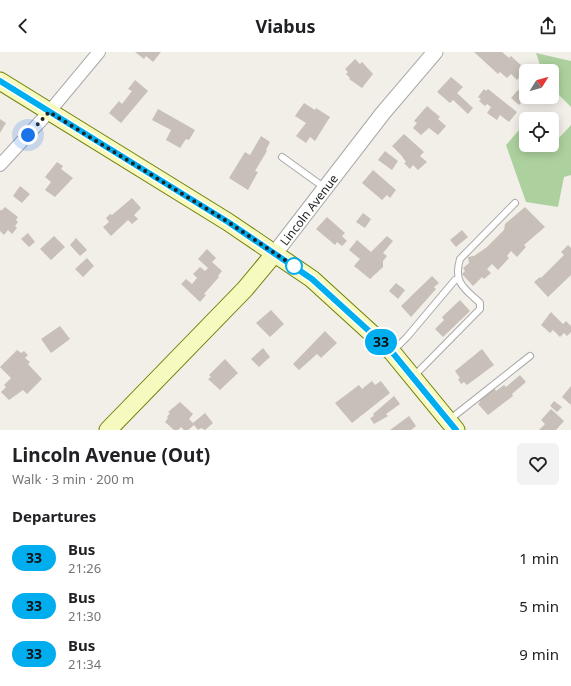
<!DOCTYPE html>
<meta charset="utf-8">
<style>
body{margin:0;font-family:"Noto Sans",sans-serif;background:#f2f2f2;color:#202124;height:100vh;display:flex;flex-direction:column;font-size:15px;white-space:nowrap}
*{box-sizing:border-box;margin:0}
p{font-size:13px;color:#757577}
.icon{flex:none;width:22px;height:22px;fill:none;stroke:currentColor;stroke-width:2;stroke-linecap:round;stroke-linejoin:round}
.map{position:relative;height:378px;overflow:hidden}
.sheet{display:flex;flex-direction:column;background:#fff;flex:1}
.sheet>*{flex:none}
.badge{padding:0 8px;border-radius:13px;font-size:14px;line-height:26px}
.needle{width:26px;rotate:53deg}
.buttons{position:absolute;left:519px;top:12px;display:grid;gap:8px}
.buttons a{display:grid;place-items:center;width:40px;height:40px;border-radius:6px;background:#fff;box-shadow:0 2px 10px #0003;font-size:20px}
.you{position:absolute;width:20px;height:20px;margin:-10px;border:3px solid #fff;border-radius:50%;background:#1a73e8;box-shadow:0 0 0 6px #1a73e833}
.map>.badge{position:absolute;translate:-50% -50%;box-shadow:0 0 0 2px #fff}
h2{padding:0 12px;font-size:15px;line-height:36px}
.round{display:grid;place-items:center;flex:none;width:42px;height:42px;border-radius:6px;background:#f2f2f2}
.summary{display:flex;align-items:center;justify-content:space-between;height:68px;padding:0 12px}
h1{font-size:19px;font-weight:700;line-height:30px}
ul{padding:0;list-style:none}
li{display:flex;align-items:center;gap:12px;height:48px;padding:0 12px}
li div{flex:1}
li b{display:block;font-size:15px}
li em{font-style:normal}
li .badge{min-width:44px;font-weight:700;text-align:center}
header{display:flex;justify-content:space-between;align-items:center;height:52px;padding:0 12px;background:#fff;font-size:18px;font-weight:700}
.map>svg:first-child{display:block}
</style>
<header><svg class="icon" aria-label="back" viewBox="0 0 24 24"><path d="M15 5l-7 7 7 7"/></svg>Viabus<svg class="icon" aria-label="share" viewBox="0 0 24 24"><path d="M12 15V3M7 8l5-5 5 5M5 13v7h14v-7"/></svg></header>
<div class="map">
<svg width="571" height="378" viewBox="0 0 571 378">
<rect width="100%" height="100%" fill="#f2efe9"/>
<g fill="#add19e">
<polygon points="536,1 571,9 571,55 552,36 552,19 542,19"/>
<polygon points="526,70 526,93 552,93 552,82 558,87 571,73 571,123 564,125 558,155 526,150 506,93"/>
</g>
<g fill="#c7bfb8">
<polygon points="135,0 161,0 153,10 146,4 144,7"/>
<polygon points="474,0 502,0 509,6 511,4 526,18 517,28 511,22 507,26 500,20 498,22"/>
<polygon points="355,7 360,12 362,10 373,22 362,36 349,27 350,26 346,22 348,20 345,17"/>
<polygon points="451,25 463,35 457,41 473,56 468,62 453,48 450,51 437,40"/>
<polygon points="135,28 148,39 121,71 109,61 119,49 122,52 132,39 128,37"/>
<polygon points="484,37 486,39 488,37 517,60 509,70 500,63 497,68 487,61 491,55 487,52 485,54 479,49 481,47 478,45"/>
<polygon points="518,38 526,45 519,53 511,46"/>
<polygon points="304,51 315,58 316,56 330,65 315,89 310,85 306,91 296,84 306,71 295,64"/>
<polygon points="427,54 440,65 438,67 446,74 438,83 429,76 421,83 413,76 417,71 414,69"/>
<polygon points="158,57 195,78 189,88 186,87 180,96 166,88 171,78 152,68"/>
<polygon points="0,67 6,71 0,81"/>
<polygon points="404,82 424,100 420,104 427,110 418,118 413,113 410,117 404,111 406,110 401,103 392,94"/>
<polygon points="261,84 270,90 266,98 267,99 255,119 258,120 248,138 229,126 245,100 250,103"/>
<polygon points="385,99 398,109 392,118 378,108"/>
<polygon points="57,110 63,114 61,117 73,126 55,145 45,138 51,130 45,125"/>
<polygon points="373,118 396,138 390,146 387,143 382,148 362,131"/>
<polygon points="20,134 30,142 22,151 13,144"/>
<polygon points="132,146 141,156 134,163 138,167 132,172 128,168 111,184 103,175 109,170 106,166 110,162 112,163"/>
<polygon points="5,155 18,165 16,168 18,170 15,174 17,176 12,182 8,178 4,183 0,179 0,157 1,159"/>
<polygon points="525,155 545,175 524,193 526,195 517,205 511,199 507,204 509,206 498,218 492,212 487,217 491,221 484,227 482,225 473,234 462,222 465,219 463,216 469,211 468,205 474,204 487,195 504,178 505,172"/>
<polygon points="363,161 371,167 365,176 356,170"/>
<polygon points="327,165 345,181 342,184 347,189 342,194 337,190 335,193 316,177"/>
<polygon points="462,178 468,185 456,195 450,188"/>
<polygon points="28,181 35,190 29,195 21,187"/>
<polygon points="54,184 65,195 51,208 40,197"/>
<polygon points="387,184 393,189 383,201 387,204 383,209 383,215 370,227 354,214 360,207 349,198 357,188 371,200"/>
<polygon points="76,186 87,198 80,204 70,193"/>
<polygon points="568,193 571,196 571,223 548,245 534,230 540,225 541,226 564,203 561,200"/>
<polygon points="207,197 216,206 212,210 222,219 218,224 219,225 204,242 206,243 200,250 181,232 186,227 192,232 197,226 193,222 200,215 205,219 208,216 198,207"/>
<polygon points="87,206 94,214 83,225 75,217"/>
<polygon points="432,224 439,231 434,235 436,237 411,265 401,254"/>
<polygon points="396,231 405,238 398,247 389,239"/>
<polygon points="460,248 470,259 443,285 435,277 444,268 442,265"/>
<polygon points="271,258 284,272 270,285 256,271"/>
<polygon points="551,260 563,272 566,269 571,274 571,280 567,284 564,281 560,285 553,278 550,281 541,273"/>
<polygon points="60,274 70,287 51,301 41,287"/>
<polygon points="325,279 337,291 321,306 317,302 299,318 293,312"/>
<polygon points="263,296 270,305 259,315 251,307"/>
<polygon points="482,297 494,313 467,333 464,330 461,332 458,327 460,326 455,319"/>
<polygon points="17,298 21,301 24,299 28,303 25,306 30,310 28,312 42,327 27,342 23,338 9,348 1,340 6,335 4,333 11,326 0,315"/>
<polygon points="225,307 238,321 220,338 208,327 211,325 209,323"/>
<polygon points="520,323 526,330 512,342 513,344 488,363 478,352 480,350 479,349 494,336 496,339 504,333 506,335"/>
<polygon points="372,329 375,333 381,329 390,341 352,371 335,351 359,333 362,337"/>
<polygon points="571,334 571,353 562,345"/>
<polygon points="394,344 400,352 386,362 388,364 374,372 370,366 374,364 373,362"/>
<polygon points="554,349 562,355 557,360 550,354"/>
<polygon points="180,350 193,362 189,367 193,371 205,361 213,371 205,378 201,376 198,378 194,373 188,378 184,378 181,375 178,378 174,378 165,370 168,366 167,365 170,361 168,360"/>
<polygon points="551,357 564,369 556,378 539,378 545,372 541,368"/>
<polygon points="409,364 416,374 411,378 390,378"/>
</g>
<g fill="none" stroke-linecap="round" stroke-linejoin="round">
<g stroke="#a9a9a9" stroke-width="8">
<g id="service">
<polyline points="282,105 325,136"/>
<polyline points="393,299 407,285 455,228"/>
<path d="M414,324L480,257V251C464,236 453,231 460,207L515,151"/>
<polyline points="449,368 530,304"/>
</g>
</g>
<g stroke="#a9a9a9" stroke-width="14">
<polyline id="minor" points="0,113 49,60 99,0"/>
</g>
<g stroke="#a9a9a9" stroke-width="17">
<g id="tertiary">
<path id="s1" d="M275,201L383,61L435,0"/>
</g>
</g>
<g stroke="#707d05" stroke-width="19">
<g id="secondary">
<polyline points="0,29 228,170 312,227 392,300 456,378"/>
<polyline points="108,378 245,237 275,201"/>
</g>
</g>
<use href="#service" stroke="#fff" stroke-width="6"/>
<use href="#minor" stroke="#fff" stroke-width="12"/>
<use href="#tertiary" stroke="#fff" stroke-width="15"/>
<use href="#secondary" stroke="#f7fabf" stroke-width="17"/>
</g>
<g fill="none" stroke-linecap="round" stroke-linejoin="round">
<g stroke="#fff" stroke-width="9">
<polyline id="line" points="0,29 228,170 312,227 392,300 456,378"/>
</g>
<use href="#line" stroke="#00adef" stroke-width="6"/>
<polyline stroke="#222" stroke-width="4" stroke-dasharray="0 7.2" points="28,83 49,60 228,170 294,214"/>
</g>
<circle fill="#fff" stroke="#00adef" stroke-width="2" cx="294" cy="214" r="8"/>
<g text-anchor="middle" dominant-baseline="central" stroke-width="3.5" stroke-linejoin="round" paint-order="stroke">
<g font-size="12" fill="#222" stroke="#fff">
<text stroke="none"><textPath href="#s1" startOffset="55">Lincoln Avenue</textPath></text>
</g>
</g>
</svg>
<div class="buttons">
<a><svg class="needle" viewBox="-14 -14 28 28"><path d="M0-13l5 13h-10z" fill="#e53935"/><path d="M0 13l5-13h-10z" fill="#757577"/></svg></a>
<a><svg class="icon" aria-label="locate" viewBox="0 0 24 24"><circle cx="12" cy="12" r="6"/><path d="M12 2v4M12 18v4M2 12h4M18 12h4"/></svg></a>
</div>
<div class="you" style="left:28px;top:83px"></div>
<b class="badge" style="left:381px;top:290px;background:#00adef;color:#111">33</b>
</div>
<section class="sheet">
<div class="summary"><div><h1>Lincoln Avenue (Out)</h1><p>Walk · 3 min · 200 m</p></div><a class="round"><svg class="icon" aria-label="heart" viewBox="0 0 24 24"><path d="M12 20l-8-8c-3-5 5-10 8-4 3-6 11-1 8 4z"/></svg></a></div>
<h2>Departures</h2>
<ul>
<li><span class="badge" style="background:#00adef;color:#111">33</span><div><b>Bus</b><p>21:26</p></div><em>1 min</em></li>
<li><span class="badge" style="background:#00adef;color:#111">33</span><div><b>Bus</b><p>21:30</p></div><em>5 min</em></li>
<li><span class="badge" style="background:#00adef;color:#111">33</span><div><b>Bus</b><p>21:34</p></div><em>9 min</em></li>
</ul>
</section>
